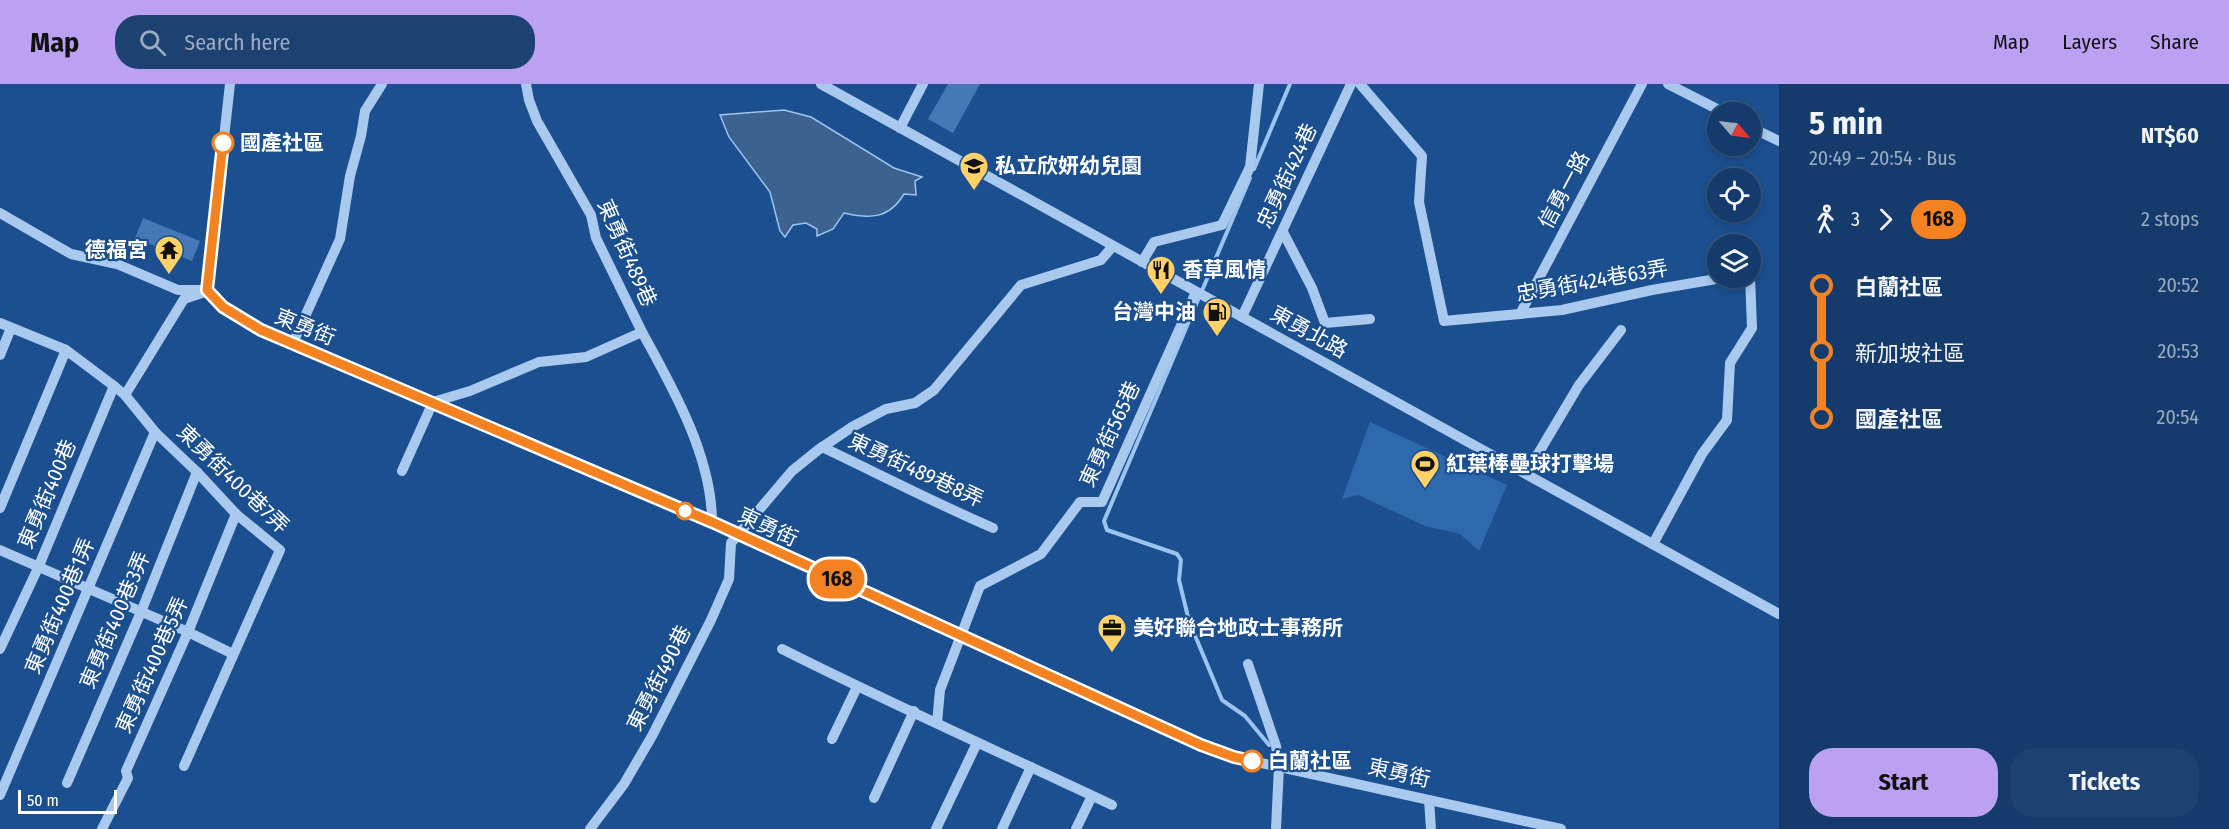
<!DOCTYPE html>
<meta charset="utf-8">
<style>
body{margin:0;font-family:"Fira Sans Condensed","Noto Sans TC",sans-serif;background:#1d4271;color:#f1f3f6;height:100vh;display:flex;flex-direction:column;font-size:22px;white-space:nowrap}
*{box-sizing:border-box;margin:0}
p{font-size:20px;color:#9dadc1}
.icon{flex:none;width:33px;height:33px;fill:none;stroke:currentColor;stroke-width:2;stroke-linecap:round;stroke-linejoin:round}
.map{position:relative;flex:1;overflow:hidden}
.sheet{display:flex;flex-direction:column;background:#143b6b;width:450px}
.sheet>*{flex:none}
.badge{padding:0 12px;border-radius:20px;font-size:21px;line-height:39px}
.needle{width:39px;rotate:118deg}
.tools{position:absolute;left:1707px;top:18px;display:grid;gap:12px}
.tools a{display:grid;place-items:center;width:54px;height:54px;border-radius:50%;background:#143b6b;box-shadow:0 3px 9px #0003,0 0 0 2px #33557e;font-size:30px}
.scale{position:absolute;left:18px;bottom:15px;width:99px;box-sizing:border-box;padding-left:6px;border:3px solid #fff;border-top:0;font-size:16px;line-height:21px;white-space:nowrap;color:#fff;-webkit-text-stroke:4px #1b4f8f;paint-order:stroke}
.map>.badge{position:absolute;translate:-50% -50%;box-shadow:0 0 0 3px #fff}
.legs{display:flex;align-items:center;gap:9px;height:66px;padding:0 30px;font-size:20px}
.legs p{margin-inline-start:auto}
.overview{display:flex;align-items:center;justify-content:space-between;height:102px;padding:0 30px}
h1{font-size:33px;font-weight:700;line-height:45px}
.button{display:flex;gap:12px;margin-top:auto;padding:12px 30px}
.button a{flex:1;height:69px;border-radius:24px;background:#bca0f2;color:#111;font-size:24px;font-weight:700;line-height:69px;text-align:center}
.button a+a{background:#1d4271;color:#f1f3f6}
ul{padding:0 30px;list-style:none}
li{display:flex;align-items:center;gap:21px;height:66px;font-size:22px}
li i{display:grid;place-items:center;width:9px;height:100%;margin:0 8px;background:currentColor}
li i::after{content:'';width:15px;height:15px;margin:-8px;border:4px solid;border-radius:50%;background:#143b6b}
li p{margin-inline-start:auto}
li:first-child i{background:linear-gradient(#0000 50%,currentColor 0)}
li:last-child i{background:linear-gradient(currentColor 50%,#0000 0)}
header{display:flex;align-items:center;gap:36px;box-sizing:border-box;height:84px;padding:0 30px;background:#bca0f2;color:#111}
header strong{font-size:28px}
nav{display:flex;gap:33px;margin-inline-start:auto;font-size:21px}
.search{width:420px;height:54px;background:#1d4271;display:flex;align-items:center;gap:15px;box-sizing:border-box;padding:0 21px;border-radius:24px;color:#9dadc1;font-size:22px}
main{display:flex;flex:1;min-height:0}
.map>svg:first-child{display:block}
</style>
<header>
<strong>Map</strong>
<div class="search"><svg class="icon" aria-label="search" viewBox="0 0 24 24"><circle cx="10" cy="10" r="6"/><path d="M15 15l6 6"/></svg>Search here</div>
<nav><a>Map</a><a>Layers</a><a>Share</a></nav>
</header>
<main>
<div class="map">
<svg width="1779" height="745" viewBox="0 0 1779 745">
<rect width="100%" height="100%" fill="#1b4f8f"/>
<polygon fill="#2e69ad" points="1370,338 1507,401 1479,467 1460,450 1425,442 1358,411 1342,415"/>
<path fill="#3c6290" stroke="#9cc4f0" stroke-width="1.5" d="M784,26L811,33L894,84L922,93L915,97L916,111L904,110C889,135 870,135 844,129L833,145L817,152V145L806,139L793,141L785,153L780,147L770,108L729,53L720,31Z"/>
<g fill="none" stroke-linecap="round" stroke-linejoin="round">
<g stroke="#9cc4f0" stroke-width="4">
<polyline points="1254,85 1290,0"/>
<polyline points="1201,209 1250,94"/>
<polyline points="1198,216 1104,437 1107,446 1177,470 1181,476 1179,496 1189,537 1222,616 1245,632 1269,661"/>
</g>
</g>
<g fill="#4478b7">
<polygon points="948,0 980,0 953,49 928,35"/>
<polygon points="143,134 200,157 192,177 135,154"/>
</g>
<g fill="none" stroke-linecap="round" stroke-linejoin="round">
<g stroke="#a9c9ee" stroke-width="10">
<polyline points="230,0 207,206 223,223 261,246 712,438 1201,661 1234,673 1561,745"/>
<polyline points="821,0 1779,530"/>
<polyline points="1360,0 1422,72 1419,118 1444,237 1562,226 1652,206 1722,194"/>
<polyline points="1668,0 1723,28"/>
<polyline points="1750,43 1779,57"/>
<polyline points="900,44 923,0"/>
<polyline points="0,129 71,170 117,180 178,206 207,206"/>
<polyline points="1283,148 1312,204 1325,239 1370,235"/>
<polyline points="1142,178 1154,158 1222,141 1250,83 1259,0"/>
<polyline points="1520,230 1642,0"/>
<polyline points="1242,233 1351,0"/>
<polyline points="0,239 66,266 114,302 125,311 155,348 197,388 236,430 280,466 184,682"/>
<path d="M642,248C673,304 712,373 712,438"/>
<polyline points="293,259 340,155 350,92 361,52 365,27 382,0"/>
<polyline points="0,271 11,244"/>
<polyline points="125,311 184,215 202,209"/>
<path d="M822,363C879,390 935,419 993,444"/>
<polyline points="402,387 433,318 470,307 539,278 586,273 642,248 596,154 591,131 537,37 529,16 526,0"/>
<polyline points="1526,390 1579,301 1621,246"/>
<polyline points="0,424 66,266"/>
<polyline points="1653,460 1702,370 1727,336 1730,279 1752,244 1750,192"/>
<polyline points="0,466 188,548 233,570"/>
<polyline points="0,565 38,484 114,302"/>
<path d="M782,565C891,620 1002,669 1112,721"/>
<polyline points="1248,580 1276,662 1279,682 1276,745"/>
<polyline points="937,639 940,606 980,502 1041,470 1080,418 1102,418 1196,208"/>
<polyline points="832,655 857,603"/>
<polyline points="67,699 141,528 197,388"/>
<polyline points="0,711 155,348"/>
<polyline points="874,714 914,627"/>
<polyline points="1429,716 1431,745"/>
<polyline points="102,745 128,694 126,687 188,548 236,430"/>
<polyline points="590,745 624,700 652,652 711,536 729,495 731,459 792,387 818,366 852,343 886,325 915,319 934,306 1021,201 1101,176 1113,162"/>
<polyline points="936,745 977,659"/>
<polyline points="1002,745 1031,683"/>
<polyline points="1076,745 1092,712"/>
</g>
</g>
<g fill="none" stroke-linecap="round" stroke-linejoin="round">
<g stroke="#fff" stroke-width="14">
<polyline id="line-1" points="223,59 207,206 223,223 261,246 712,438 1201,661 1234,673 1252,677"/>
</g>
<use href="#line-1" stroke="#f58220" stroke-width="9"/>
</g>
<defs>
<g id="school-pin" transform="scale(1.5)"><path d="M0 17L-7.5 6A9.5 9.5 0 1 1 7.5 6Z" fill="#ffd166" stroke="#1b4f8f"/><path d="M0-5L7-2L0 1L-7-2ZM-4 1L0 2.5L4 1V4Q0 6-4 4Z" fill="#111"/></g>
<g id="temple-pin" transform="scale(1.5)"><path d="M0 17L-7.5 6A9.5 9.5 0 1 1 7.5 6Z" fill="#ffd166" stroke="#1b4f8f"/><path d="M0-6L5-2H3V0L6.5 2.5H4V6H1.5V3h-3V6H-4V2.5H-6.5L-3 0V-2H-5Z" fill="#111"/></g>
<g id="restaurant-pin" transform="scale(1.5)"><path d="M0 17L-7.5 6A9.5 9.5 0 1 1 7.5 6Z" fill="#ffd166" stroke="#1b4f8f"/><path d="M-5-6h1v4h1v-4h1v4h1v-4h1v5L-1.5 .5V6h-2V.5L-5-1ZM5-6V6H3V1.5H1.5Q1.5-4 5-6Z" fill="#111"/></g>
<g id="fuel-pin" transform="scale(1.5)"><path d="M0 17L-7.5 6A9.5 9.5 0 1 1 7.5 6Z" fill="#ffd166" stroke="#1b4f8f"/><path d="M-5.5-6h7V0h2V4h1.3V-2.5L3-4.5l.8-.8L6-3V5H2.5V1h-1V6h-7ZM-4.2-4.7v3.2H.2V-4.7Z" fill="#111"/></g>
<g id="stadium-pin" transform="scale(1.5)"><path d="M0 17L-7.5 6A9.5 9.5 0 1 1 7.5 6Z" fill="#ffd166" stroke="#1b4f8f"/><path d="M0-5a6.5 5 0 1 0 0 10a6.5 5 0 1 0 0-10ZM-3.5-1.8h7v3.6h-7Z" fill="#111"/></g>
<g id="office-pin" transform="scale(1.5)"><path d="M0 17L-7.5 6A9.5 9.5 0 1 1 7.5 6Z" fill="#ffd166" stroke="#1b4f8f"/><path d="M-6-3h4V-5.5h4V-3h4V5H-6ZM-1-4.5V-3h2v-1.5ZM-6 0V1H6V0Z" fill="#111"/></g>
</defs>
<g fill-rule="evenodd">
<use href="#school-pin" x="974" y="82"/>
<use href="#temple-pin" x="169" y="166"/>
<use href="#restaurant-pin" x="1161" y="186"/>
<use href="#fuel-pin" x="1217" y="228"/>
<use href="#stadium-pin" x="1425" y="380"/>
<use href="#office-pin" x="1112" y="544"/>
</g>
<g fill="#fff" stroke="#f58220" stroke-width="3">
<circle cx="223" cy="59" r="10"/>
<circle cx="685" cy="427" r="8"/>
<circle cx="1252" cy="677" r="10"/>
</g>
<g text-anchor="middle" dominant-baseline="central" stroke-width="4.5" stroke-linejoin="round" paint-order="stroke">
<g font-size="21" font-weight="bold" fill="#fff" stroke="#1b4f8f" text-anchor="start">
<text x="240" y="59">國產社區</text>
<text x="1268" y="677">白蘭社區</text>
</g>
<g font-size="21" font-weight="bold" fill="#fff" stroke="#1b4f8f" text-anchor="start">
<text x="995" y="82">私立欣妍幼兒園</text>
<text x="148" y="166" text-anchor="end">德福宮</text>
<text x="1182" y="186">香草風情</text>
<text x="1196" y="228" text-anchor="end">台灣中油</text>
<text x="1446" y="380">紅葉棒壘球打擊場</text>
<text x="1133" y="544">美好聯合地政士事務所</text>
</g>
<g font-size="21" fill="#fff" stroke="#1b4f8f">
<text transform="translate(1287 92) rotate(-65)">忠勇街424巷</text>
<text transform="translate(1564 106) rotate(-62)">信勇一路</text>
<text transform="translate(627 169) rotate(66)">東勇街489巷</text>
<text transform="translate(1592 197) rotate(-10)">忠勇街424巷63弄</text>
<text transform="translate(305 243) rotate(22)">東勇街</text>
<text transform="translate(1309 248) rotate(29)">東勇北路</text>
<text transform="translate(1110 350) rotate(-65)">東勇街565巷</text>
<text transform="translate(916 386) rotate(25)">東勇街489巷8弄</text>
<text transform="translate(233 395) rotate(44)">東勇街400巷7弄</text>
<text transform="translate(47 410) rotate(-67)">東勇街400巷</text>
<text transform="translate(768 443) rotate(25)">東勇街</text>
<text transform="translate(60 522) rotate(-67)">東勇街400巷1弄</text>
<text transform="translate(115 536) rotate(-67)">東勇街400巷3弄</text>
<text transform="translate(152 581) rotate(-66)">東勇街400巷5弄</text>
<text transform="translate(659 594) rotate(-63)">東勇街490巷</text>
<text transform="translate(1399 689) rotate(13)">東勇街</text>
</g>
</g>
</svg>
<div class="tools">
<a><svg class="needle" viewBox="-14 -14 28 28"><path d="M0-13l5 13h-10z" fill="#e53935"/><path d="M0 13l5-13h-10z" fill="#9dadc1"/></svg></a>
<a><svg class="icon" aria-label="locate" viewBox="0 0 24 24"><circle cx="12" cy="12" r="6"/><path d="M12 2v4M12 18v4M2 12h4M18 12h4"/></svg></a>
<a><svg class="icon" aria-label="layers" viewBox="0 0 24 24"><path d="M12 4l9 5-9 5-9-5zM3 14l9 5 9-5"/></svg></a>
</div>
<div class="scale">50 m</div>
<b class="badge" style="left:837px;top:495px;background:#f58220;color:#111">168</b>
</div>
<section class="sheet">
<div class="overview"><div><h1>5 min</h1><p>20:49 – 20:54 · Bus</p></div><b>NT$60</b></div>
<div class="legs"><svg class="icon" aria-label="walk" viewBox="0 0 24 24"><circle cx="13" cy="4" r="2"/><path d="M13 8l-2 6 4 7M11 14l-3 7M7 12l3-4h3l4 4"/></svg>3<svg class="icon" aria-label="forward" viewBox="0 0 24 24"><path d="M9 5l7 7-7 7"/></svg><b class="badge" style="background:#f58220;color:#111">168</b><p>2 stops</p></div>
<ul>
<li><i style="color:#f58220"></i><b>白蘭社區</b><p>20:52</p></li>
<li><i style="color:#f58220"></i><span>新加坡社區</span><p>20:53</p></li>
<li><i style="color:#f58220"></i><b>國產社區</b><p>20:54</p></li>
</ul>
<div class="button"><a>Start</a><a>Tickets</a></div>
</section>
</main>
